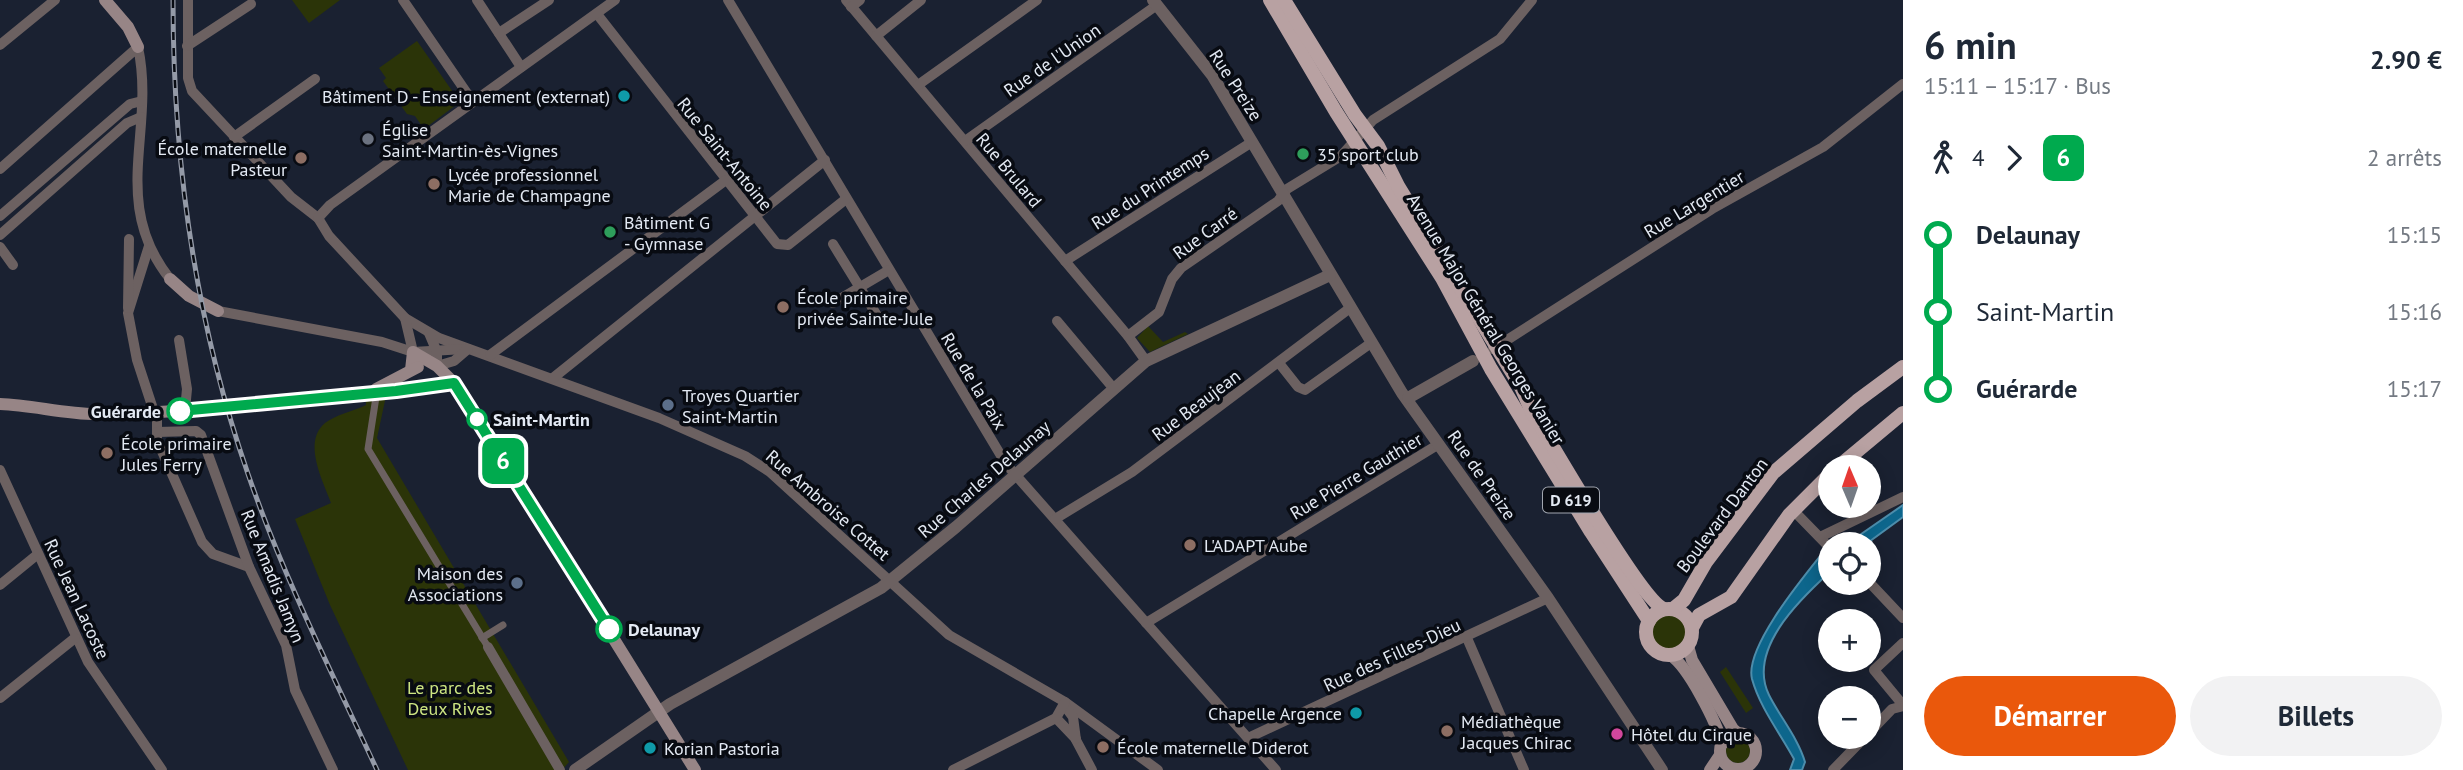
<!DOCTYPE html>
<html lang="fr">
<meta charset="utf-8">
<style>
body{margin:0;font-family:"PT Sans",sans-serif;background:#f2f2f3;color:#1f2937;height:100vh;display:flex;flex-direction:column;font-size:26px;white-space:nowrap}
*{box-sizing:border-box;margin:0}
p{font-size:23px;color:#747a83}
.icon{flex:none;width:38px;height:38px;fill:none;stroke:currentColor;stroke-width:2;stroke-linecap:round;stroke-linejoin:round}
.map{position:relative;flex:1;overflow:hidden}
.panel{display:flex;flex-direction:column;background:#fff;width:560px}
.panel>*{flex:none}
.badge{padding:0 14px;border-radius:10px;font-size:24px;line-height:46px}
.needle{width:46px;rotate:358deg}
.tools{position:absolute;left:1818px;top:455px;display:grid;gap:14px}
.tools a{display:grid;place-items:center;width:63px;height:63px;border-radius:50%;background:#fff;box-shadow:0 4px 18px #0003;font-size:35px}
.map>.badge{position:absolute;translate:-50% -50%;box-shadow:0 0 0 4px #fff}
.legs{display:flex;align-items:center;gap:10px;height:77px;padding:0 21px;font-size:23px}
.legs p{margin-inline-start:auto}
.headline{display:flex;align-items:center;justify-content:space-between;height:119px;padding:0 21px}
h1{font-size:38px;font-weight:600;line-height:52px}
.button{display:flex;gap:14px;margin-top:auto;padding:14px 21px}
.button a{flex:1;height:80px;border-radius:42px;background:#ea580c;color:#fff;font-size:28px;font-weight:600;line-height:80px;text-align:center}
.button a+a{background:#f2f2f3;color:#1f2937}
ul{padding:0 21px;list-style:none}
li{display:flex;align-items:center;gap:24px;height:77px;font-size:26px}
li i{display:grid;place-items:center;width:10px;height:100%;margin:0 9px;background:currentColor}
li i::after{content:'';width:18px;height:18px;margin:-9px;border:5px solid;border-radius:50%;background:#fff}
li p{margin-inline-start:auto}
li:first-child i{background:linear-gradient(#0000 50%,currentColor 0)}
li:last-child i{background:linear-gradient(currentColor 50%,#0000 0)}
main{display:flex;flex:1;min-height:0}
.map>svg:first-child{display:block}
</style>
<main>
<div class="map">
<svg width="1903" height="770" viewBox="0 0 1903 770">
<rect width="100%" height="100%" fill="#1a2131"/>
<g fill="#2b3408">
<polygon points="292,0 340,0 309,23"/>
<polygon points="417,41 460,102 424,129 415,116 407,114 383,81 386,78 379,68"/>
<polygon points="1148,326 1163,342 1185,332 1188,334 1150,352 1137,338"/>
<path d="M386,396L377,438L569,762L562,770H408L330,605L295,519L331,503C323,481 302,442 325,423C335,415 354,411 366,405V398Z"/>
<circle cx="1669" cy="632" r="18"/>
<polygon points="1726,667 1753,708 1746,713 1720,672"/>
<circle cx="1738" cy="751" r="12"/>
</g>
<g fill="#0d668c" stroke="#4d8dab" stroke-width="2">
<polygon points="1903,505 1903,517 1866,544 1857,544 1854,539"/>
<path d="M1825,550L1830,554V572C1799,600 1747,650 1769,695C1780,717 1798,738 1805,762L1802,770H1790L1794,759C1780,733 1760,708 1752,679C1744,647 1806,574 1825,550Z"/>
</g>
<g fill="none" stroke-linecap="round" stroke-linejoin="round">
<g stroke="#6c6161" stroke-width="7">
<polyline points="376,397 368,449 488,647"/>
<polyline points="482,638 503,625"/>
</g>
<g stroke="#6c6161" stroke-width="10">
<polyline points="188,0 188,78 192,91 291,197 318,218 329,236 405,318 439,338 659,418 745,456 770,472 949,635 1065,702 1158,770"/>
<polyline points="403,0 473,102"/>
<polyline points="477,0 521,67"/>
<polyline points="728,0 1006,464 1276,770"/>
<polyline points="846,0 1128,336 1146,361"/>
<polyline points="851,7 860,0"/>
<polyline points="597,14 777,244 788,245 846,199"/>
<polyline points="499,33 549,0"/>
<polyline points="876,36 921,0"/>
<polyline points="0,45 55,0"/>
<polyline points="187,46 251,4"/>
<polyline points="918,85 1037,0"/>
<polyline points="234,137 315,79"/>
<polyline points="965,141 1157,5"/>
<path d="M0,169L138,47C156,131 109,202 170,279"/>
<polyline points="0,216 130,104 142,101"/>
<polyline points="318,218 330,205 615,0"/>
<polyline points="0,235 127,123 141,117"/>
<polyline points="833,244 878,317"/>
<polyline points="149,246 128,313 137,360 157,421 157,440 202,542 213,554 249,567"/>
<polyline points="0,247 13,265"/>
<polyline points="1065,261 1252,142"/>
<polyline points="833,303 889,270"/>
<polyline points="128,308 129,239"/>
<polyline points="218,311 382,342 413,352 465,349"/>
<polyline points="405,318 413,352"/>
<polyline points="1057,321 1114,389"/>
<polyline points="429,333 437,352 437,366 454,361 468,349"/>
<polyline points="1128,336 1159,312 1172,279 1181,268 1278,201 1287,189 1341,156 1373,120 1500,39 1532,0"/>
<polyline points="179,340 187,389 185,410"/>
<polyline points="1493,349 1712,209 1823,147 1903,84"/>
<polyline points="490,355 726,180"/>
<polyline points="1279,363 1298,387 1305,390 1371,343"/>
<polyline points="553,378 825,160"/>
<polyline points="157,432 196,431 201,435 249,567 286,645 295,690 333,770"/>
<polyline points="0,470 88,662 162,770"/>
<polyline points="1793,510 1830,548"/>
<polyline points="1055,519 1132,472 1350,308"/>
<polyline points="1820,537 1903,497"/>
<polyline points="1869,582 1903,618"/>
<polyline points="0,585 38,554"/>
<polyline points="1146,623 1439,444"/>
<polyline points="1467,638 1524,770"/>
<polyline points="1903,643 1874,670 1903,705"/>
<polyline points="488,647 560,770"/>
<polyline points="0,698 75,638"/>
<polyline points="1064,705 1073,717 1076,740 1092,770"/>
<polyline points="1056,718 1076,739"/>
<polyline points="1869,733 1892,709 1903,706"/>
<polyline points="1248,738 1548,598"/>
<polyline points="953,770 1056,718 1065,702"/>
<polyline points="1833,770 1865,737"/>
</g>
<g stroke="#6c6161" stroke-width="12">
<polyline points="1153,0 1212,75 1402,393 1548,598 1662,770"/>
<polyline points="1408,398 1473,361"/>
<polyline points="575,770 670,704 881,588 956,527 1146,361 1330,275"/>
</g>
<g stroke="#978586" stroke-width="12">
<polyline points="105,0 128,27 138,47"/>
<polyline points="170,279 189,296 218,311"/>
<polyline points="411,370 413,352 437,366 457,386 695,770"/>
<polyline points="376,389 418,367"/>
<path d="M0,404C32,405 64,414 96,414C216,413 335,395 454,383"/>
<polyline points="1688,646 1692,660 1733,729 1739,734"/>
<path d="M1670,655C1688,666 1717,723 1722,744"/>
<circle cx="1738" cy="751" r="18"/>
<polyline points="1710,770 1720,755"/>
</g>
<g stroke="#b8a1a2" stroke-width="14">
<polyline points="1270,0 1336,112 1442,278 1491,369 1591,532 1649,621"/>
<path d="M1284,0L1355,115L1378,146L1398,186L1521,387L1532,412C1552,444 1641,601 1664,609"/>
<polyline points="1838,467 1903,413"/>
<circle cx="1669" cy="632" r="23"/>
<polyline points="1673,609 1684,600 1706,562 1773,473 1857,401 1903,367"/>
<polyline points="1692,628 1699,615 1731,597 1789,515 1830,474"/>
</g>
<g stroke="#949aa7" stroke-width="5">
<path id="rail" d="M173,0C173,162 195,321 248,474C283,576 332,673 377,770"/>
</g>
<use href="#rail" stroke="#080b12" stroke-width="2.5" stroke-dasharray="8" stroke-linecap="butt"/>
</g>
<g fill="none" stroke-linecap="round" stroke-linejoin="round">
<g stroke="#fff" stroke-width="16">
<polyline id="line-1" points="180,411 396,391 454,383 609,629"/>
</g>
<use href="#line-1" stroke="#00aa4e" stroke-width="10"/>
</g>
<g fill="#0f9aa8" stroke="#080b12" stroke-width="2.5">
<circle cx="624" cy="96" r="7"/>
<circle cx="1356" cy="713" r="7"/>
<circle cx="650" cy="748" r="7"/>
</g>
<circle fill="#6b7280" stroke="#080b12" stroke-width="2.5" cx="368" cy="139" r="7"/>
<g fill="#2e9e5b" stroke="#080b12" stroke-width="2.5">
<circle cx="1303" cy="154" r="7"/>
<circle cx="610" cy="232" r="7"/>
</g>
<g fill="#8d6e63" stroke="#080b12" stroke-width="2.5">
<circle cx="301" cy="158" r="7"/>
<circle cx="434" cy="184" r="7"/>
<circle cx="783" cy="307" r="7"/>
<circle cx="107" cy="453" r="7"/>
<circle cx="1190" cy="545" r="7"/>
<circle cx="1447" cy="731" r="7"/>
<circle cx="1103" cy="747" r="7"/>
</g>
<g fill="#5c6f8a" stroke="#080b12" stroke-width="2.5">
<circle cx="668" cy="405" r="7"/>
<circle cx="517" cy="583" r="7"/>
</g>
<g fill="#fff" stroke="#00aa4e" stroke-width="3.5">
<circle cx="180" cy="411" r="12"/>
<circle cx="477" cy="419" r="9"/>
<circle cx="609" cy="629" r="12"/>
</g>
<circle fill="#d1479c" stroke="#080b12" stroke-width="2.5" cx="1617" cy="734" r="7"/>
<g text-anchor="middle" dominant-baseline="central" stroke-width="7" stroke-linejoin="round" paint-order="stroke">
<rect fill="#080b12" stroke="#a1a6b0" stroke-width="2" x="1543" y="487.5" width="56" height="25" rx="5"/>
<g font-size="16" font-weight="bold" fill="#e3e9f3">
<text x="1571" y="500">D 619</text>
</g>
<g font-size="18" fill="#e3e9f3" stroke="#080b12">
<text transform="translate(1052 60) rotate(-35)">Rue de l'Union</text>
<text transform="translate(1236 85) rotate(57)">Rue Preize</text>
<text transform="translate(725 154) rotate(51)">Rue Saint-Antoine</text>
<text transform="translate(1009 170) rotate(50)">Rue Brulard</text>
<text transform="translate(1150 188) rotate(-33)">Rue du Printemps</text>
<text transform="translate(1694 204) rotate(-31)">Rue Largentier</text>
<text transform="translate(1205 233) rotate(-36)">Rue Carré</text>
<text transform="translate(1486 319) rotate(59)">Avenue Major Général Georges Vanier</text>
<text transform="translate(974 381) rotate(59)">Rue de la Paix</text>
<text transform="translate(1196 405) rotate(-37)">Rue Beaujean</text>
<text transform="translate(1482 475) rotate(55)">Rue de Preize</text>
<text transform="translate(1356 476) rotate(-31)">Rue Pierre Gauthier</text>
<text transform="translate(984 479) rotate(-41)">Rue Charles Delaunay</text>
<text transform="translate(828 505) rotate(41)">Rue Ambroise Cottet</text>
<text transform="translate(1722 515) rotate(-53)">Boulevard Danton</text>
<text transform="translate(273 576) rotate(68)">Rue Amadis Jamyn</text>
<text transform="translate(77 599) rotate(65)">Rue Jean Lacoste</text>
<text transform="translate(1392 655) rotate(-25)">Rue des Filles-Dieu</text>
</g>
<g font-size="18" fill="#e3e9f3" stroke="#080b12" text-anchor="start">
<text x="610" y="96" text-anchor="end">Bâtiment D - Enseignement (externat)</text>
<text x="382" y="129">Église<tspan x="382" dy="21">Saint-Martin-ès-Vignes</tspan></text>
<text x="287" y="148" text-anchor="end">École maternelle<tspan x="287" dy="21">Pasteur</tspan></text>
<text x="1317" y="154">35 sport club</text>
<text x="448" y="174">Lycée professionnel<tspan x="448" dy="21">Marie de Champagne</tspan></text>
<text x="624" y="222">Bâtiment G<tspan x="624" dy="21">- Gymnase</tspan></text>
<text x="797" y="297">École primaire<tspan x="797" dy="21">privée Sainte-Jule</tspan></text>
<text x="682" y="395">Troyes Quartier<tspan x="682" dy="21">Saint-Martin</tspan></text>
<text x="121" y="443">École primaire<tspan x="121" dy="21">Jules Ferry</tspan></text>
<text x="1204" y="545">L'ADAPT Aube</text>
<text x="503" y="573" text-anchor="end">Maison des<tspan x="503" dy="21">Associations</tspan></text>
<text x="1342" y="713" text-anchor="end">Chapelle Argence</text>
<text x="1461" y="721">Médiathèque<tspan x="1461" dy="21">Jacques Chirac</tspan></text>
<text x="1631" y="734">Hôtel du Cirque</text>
<text x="1117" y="747">École maternelle Diderot</text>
<text x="664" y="748">Korian Pastoria</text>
</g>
<g font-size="18" font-weight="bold" fill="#e3e9f3" stroke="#080b12" text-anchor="start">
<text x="161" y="411" text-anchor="end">Guérarde</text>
<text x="493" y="419">Saint-Martin</text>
<text x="628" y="629">Delaunay</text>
</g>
<g font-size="18" fill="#cde582" stroke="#080b12">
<text x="450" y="687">Le parc des<tspan x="450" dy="21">Deux Rives</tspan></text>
</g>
</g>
</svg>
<div class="tools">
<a><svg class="needle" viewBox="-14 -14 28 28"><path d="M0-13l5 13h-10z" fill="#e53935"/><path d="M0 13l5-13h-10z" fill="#747a83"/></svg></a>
<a><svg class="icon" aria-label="locate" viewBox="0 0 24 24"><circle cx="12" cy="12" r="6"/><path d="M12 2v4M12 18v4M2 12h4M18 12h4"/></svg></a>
<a>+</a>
<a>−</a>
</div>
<b class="badge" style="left:503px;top:461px;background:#00aa4e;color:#fff">6</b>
</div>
<section class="panel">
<div class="headline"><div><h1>6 min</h1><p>15:11 – 15:17 · Bus</p></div><b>2.90 €</b></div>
<div class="legs"><svg class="icon" aria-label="walk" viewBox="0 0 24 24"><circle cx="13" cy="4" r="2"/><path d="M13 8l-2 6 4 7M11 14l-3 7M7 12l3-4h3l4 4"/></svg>4<svg class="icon" aria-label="forward" viewBox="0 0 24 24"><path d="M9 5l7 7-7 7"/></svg><b class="badge" style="background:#00aa4e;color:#fff">6</b><p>2 arrêts</p></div>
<ul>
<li><i style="color:#00aa4e"></i><b>Delaunay</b><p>15:15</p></li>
<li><i style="color:#00aa4e"></i><span>Saint-Martin</span><p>15:16</p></li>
<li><i style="color:#00aa4e"></i><b>Guérarde</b><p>15:17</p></li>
</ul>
<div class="button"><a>Démarrer</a><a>Billets</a></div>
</section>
</main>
